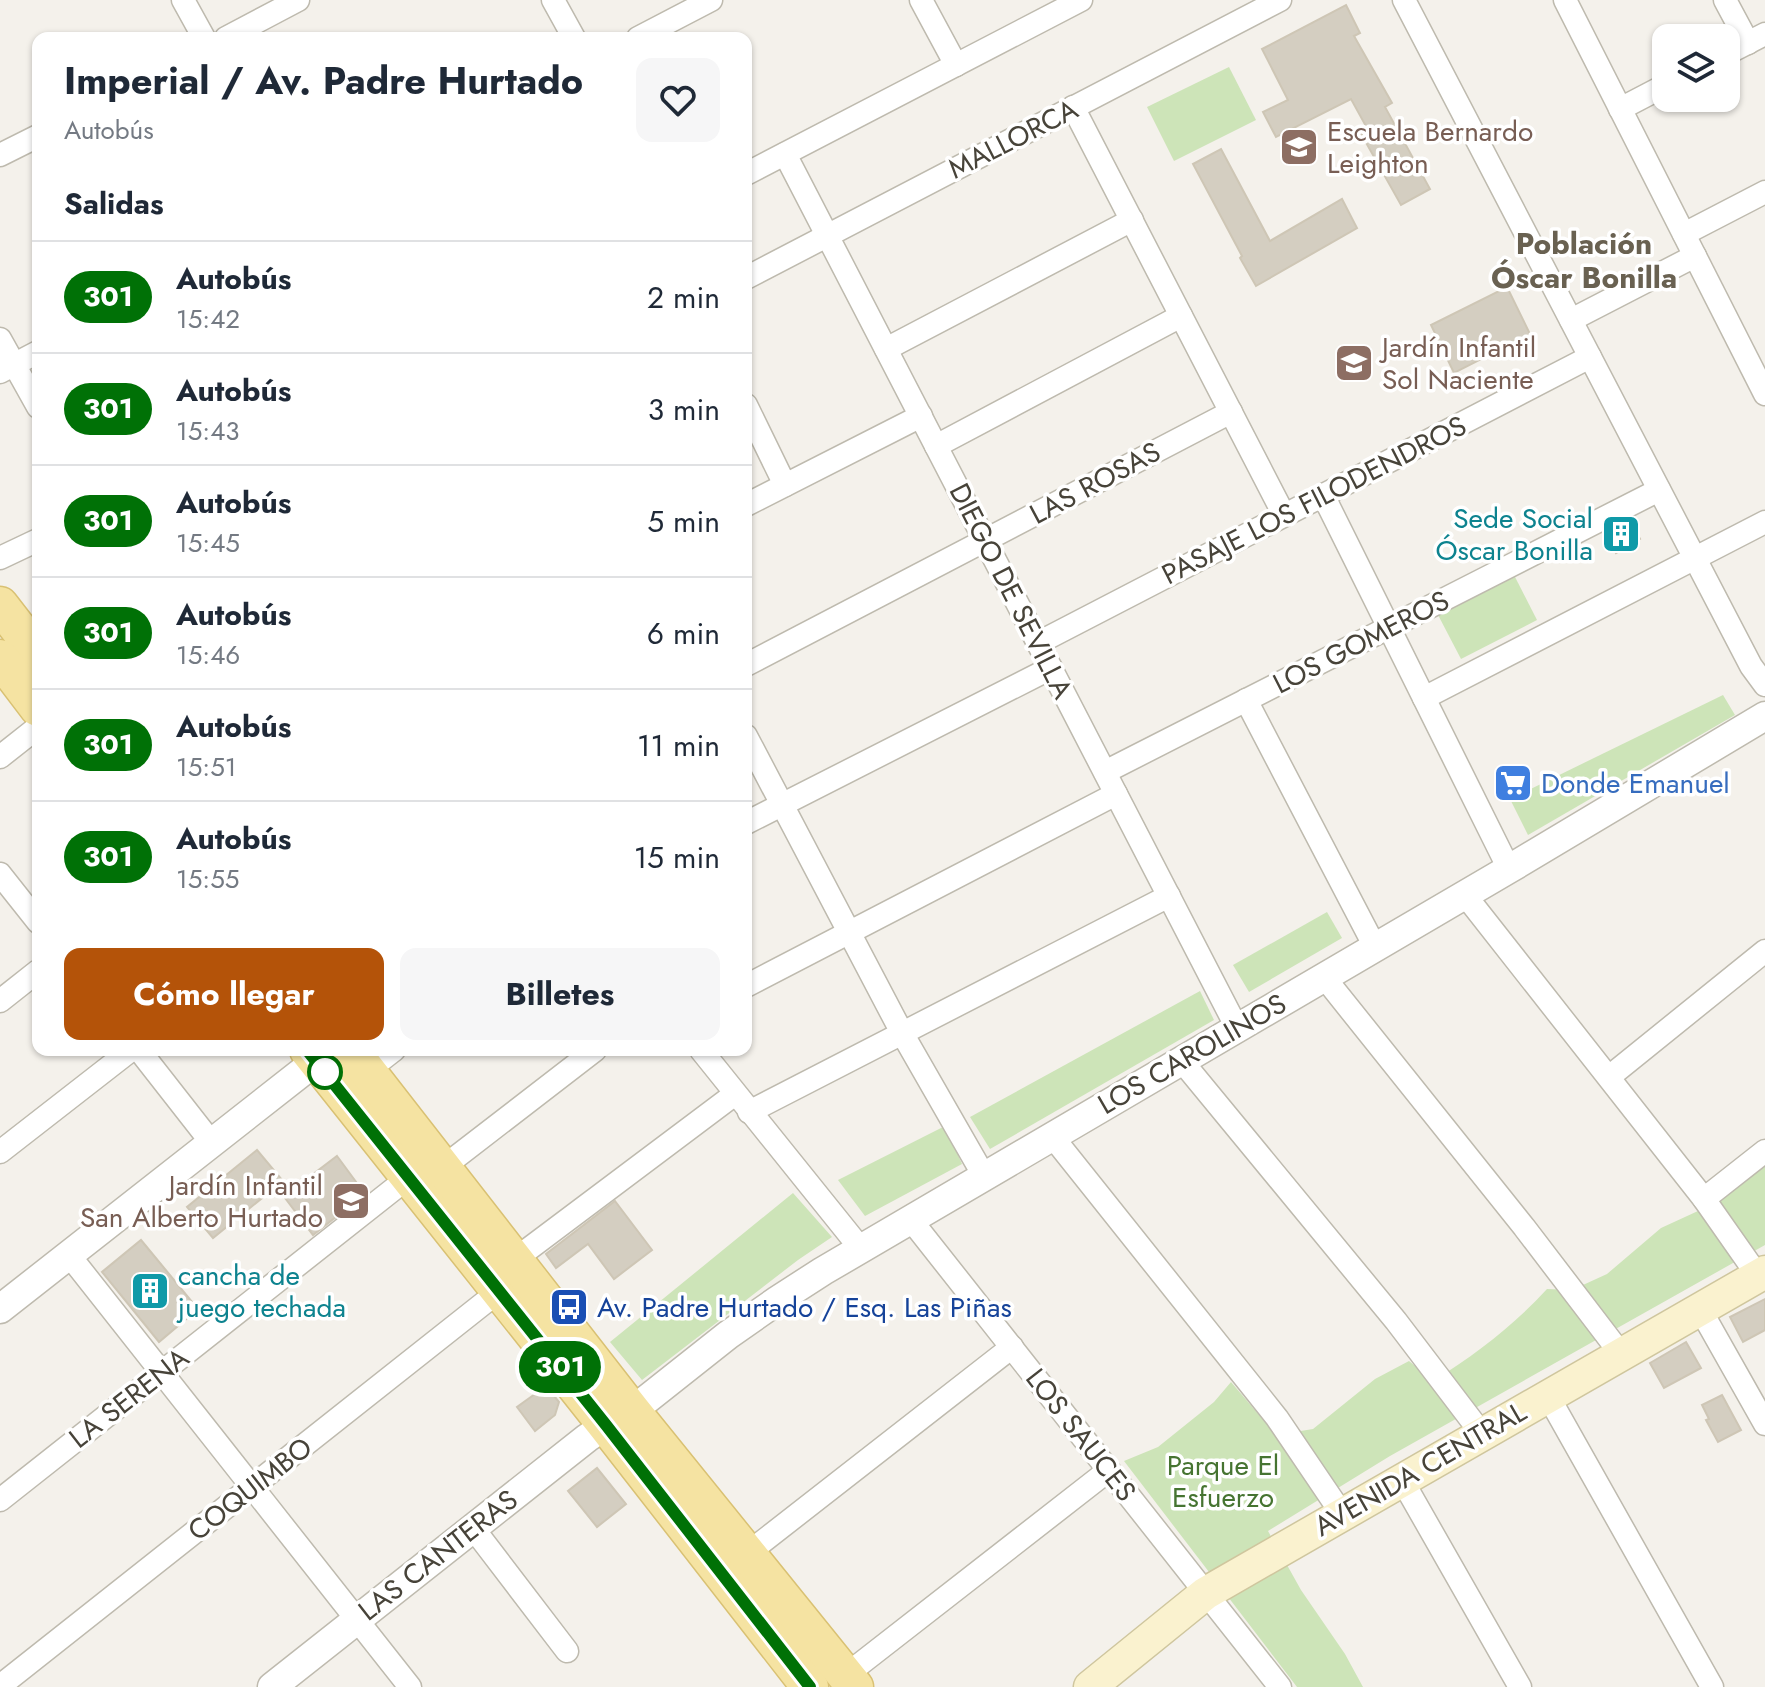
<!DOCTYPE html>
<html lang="es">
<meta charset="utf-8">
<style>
body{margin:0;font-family:Jost,sans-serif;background:#f6f6f7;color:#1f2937;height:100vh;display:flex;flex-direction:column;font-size:30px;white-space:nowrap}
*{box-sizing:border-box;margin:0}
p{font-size:26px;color:#747a83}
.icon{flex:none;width:44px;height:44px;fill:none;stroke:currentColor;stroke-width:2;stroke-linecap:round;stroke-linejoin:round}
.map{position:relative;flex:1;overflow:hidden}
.drawer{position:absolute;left:32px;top:32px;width:720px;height:1024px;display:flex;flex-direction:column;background:#fff;border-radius:16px;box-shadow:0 2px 6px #0004}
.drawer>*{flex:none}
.badge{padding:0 16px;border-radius:26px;font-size:28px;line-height:52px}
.tools{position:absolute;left:1652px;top:24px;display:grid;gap:16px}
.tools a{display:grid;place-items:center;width:88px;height:88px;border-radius:16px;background:#fff;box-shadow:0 2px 6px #0004;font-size:40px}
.map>.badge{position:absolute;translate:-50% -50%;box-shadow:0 0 0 4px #fff}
h2{padding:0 32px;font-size:30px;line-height:72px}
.round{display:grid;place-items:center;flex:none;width:84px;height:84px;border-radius:16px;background:#f6f6f7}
.overview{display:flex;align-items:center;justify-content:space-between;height:136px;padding:0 32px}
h1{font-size:38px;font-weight:700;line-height:60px}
.cta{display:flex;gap:16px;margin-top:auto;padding:16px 32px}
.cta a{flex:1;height:92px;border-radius:16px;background:#b45309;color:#fff;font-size:32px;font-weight:700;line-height:92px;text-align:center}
.cta a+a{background:#f6f6f7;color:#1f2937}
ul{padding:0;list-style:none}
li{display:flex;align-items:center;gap:24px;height:112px;padding:0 32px;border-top:2px solid #e0e1e3}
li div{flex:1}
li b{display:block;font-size:30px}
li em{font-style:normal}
li .badge{min-width:88px;font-weight:700;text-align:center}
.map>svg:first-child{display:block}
</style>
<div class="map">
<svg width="1765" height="1687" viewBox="0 0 1765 1687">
<rect width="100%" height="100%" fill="#f4f1eb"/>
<g fill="#cde4b8">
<polygon points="1229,67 1256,120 1174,161 1147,107"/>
<polygon points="1513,573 1537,620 1461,659 1437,613"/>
<polygon points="1723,695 1735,715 1528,835 1510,799"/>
<polygon points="1327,912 1342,938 1249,992 1233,965"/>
<polygon points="1200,991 1214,1020 990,1149 970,1117"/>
<polygon points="945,1126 962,1164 865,1216 838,1180"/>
<path d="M1765,1157V1245L1390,1456L1268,1531L1301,1590L1345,1654L1363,1687H1297L1124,1461L1158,1447L1214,1402L1231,1382L1276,1435L1313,1429L1375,1379L1409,1361L1433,1381C1476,1354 1513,1326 1547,1289L1572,1290L1607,1274L1661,1228L1698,1211Z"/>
<polygon points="793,1193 832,1237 798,1260 642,1380 610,1342"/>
</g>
<g fill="#d4cec1" stroke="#cec6b5" stroke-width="2">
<polygon points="1346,5 1360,33 1354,36 1392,103 1385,107 1430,189 1401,205 1360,132 1367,128 1351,99 1276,137 1263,112 1288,100 1262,49"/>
<polygon points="1221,149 1270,241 1342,199 1357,228 1256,286 1240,258 1242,256 1193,164"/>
<polygon points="1507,287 1530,334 1454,373 1431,325"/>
<polygon points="1630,521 1640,539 1616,553 1605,533"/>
<polygon points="257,1150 283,1181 213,1238 187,1207"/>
<polygon points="337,1156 365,1194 313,1235 282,1194 302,1179 304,1181"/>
<polygon points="615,1201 652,1250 614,1279 588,1244 556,1268 546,1254"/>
<polygon points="141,1240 198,1309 159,1342 102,1272"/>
<polygon points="1765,1299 1765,1330 1743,1342 1730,1317"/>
<polygon points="1686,1342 1701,1368 1664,1388 1650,1363"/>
<polygon points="546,1386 559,1402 555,1415 535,1431 517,1407"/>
<polygon points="1722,1395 1741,1430 1718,1442 1706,1420 1709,1419 1702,1405"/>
<polygon points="597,1468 626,1504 597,1527 568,1491"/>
</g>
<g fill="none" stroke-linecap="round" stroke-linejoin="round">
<g stroke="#bebaae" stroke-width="25">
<g id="minor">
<polyline points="183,0 204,38"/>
<polyline points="553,0 574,38"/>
<polyline points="921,0 956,65"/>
<polyline points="1404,0 1751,666 1765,685"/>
<polyline points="1565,0 1765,394"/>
<polyline points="1725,0 1748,43"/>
<polyline points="226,38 298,0"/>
<polyline points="638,38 711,0"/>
<polyline points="1726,54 1765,34"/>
<polyline points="1073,107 1284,515"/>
<polyline points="1620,109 1666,85"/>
<polyline points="785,154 1237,1028"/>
<polyline points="0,155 38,136"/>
<polyline points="746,174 1081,0"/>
<polyline points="1684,234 1765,192"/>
<polyline points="746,278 1280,0"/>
<polyline points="1571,320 1695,256"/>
<polyline points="0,339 38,407"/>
<polyline points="886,349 1132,220"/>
<polyline points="0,372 38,352"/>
<polyline points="746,405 785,485"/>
<polyline points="936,446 1181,316"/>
<polyline points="1323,495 1509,869"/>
<polyline points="746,505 921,416"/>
<polyline points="0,558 38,540"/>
<polyline points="1038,643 1590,357"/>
<polyline points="746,665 1231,412"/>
<polyline points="1424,698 1765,522"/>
<polyline points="1246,700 1375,947"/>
<polyline points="746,736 902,1033 984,1176"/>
<polyline points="0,757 38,727"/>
<polyline points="1105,772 1659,490"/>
<polyline points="746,823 1051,668"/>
<polyline points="0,874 38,922"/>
<polyline points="1465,895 1704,1199 1758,1276"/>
<polyline points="1324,977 1524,1227 1621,1354"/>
<polyline points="746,986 1116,794"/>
<polyline points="0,1001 38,971"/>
<polyline points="139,1050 211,1142"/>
<polyline points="701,1050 861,1249"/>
<polyline points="1181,1060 1396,1321 1482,1434"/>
<polyline points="367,1071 394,1050"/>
<polyline points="1609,1077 1765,951"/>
<polyline points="749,1112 1169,896"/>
<polyline points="1052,1136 1277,1418 1342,1514"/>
<polyline points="0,1152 131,1050"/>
<polyline points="442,1168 595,1050"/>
<polyline points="1704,1199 1765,1151"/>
<polyline points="911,1220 1280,1687"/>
<polyline points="69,1255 410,1687"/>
<polyline points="514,1260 735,1094"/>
<polyline points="1700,1309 1765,1424"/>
<polyline points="1548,1396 1712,1687"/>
<polyline points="1402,1480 1520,1687"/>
<polyline points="0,1500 409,1177"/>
<polyline points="473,1528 567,1651"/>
<polyline points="748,1553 1012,1347"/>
<polyline points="846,1675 1109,1470"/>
<polyline points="0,1686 484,1303 501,1292"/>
</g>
</g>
<g stroke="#bebaae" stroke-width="31">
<g id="tertiary">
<polyline points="0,1309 316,1061"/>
<polyline points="272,1687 587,1438 606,1425 632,1411 728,1335 778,1300 823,1271 1509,869 1765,716"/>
</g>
</g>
<g stroke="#cfc69e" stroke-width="35">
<polyline id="secondary" points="1090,1687 1206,1593 1765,1272"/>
</g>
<g stroke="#d9c173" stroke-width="39">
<g id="primary">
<polyline points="0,605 38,654"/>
<polyline points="0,658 38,708"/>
<polyline points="308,1050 606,1425 810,1687"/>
<polyline points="351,1050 632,1411 855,1687"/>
</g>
</g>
<use href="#minor" stroke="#fff" stroke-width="22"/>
<use href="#tertiary" stroke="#fff" stroke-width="28"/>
<use href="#secondary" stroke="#faf2cf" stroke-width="32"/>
<use href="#primary" stroke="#f5e3a2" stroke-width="36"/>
</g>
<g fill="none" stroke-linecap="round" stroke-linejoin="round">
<g stroke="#fff" stroke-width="18">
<polyline id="line" points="307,1050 606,1425 810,1687"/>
</g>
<use href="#line" stroke="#007106" stroke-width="12"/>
</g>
<defs>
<g id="school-square" transform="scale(2)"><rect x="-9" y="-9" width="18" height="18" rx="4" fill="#8d6e63" stroke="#fff"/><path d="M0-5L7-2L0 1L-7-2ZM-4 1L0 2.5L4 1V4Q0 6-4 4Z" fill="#fff"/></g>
<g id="building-square" transform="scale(2)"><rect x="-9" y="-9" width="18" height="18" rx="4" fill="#0f9aa8" stroke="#fff"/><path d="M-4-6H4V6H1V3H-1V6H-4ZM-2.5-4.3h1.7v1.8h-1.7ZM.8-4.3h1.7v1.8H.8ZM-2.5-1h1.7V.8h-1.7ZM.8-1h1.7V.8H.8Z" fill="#fff"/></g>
<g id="supermarket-square" transform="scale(2)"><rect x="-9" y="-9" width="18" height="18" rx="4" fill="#3f7fe0" stroke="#fff"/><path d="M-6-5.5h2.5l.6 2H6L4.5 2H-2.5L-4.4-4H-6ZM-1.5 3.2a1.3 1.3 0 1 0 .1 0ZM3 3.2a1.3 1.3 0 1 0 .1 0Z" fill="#fff"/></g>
<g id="bus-square" transform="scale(2)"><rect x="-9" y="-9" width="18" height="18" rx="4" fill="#1a4fb4" stroke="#fff"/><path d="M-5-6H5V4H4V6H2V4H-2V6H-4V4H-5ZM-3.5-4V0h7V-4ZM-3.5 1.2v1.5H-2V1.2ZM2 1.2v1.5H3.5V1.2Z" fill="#fff"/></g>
</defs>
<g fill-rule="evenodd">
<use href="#school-square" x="1299" y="147"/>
<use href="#school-square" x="1354" y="363"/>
<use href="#building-square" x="1621" y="534"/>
<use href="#supermarket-square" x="1513" y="783"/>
<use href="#school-square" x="351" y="1201"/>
<use href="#building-square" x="150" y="1291"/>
<use href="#bus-square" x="569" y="1307"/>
</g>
<circle fill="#fff" stroke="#007106" stroke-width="4" cx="325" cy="1072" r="16"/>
<g text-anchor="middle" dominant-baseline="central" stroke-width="7" stroke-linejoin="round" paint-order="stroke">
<g font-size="28" fill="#785e54" stroke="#fff" text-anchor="start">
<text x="1327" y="131">Escuela Bernardo<tspan x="1327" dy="32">Leighton</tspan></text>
<text x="1382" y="347">Jardín Infantil<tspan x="1382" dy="32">Sol Naciente</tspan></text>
<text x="323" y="1185" text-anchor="end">Jardín Infantil<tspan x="323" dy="32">San Alberto Hurtado</tspan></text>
</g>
<g font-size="28" fill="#474339" stroke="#fff">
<text transform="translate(1013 139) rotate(-27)">MALLORCA</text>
<text transform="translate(1095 483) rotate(-28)">LAS ROSAS</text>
<text transform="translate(1314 500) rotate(-27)">PASAJE LOS FILODENDROS</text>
<text transform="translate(1011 591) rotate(63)">DIEGO DE SEVILLA</text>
<text transform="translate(1361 642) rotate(-27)">LOS GOMEROS</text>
<text transform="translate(1192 1054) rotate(-30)">LOS CAROLINOS</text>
<text transform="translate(129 1398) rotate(-38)">LA SERENA</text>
<text transform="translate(1081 1435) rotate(52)">LOS SAUCES</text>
<text transform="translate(1420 1469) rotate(-30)">AVENIDA CENTRAL</text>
<text transform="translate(250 1489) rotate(-38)">COQUIMBO</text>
<text transform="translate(438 1555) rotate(-38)">LAS CANTERAS</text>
</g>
<g font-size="28" fill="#0d838f" stroke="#fff" text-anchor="end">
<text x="1593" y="518">Sede Social<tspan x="1593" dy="32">Óscar Bonilla</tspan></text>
<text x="178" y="1275" text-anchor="start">cancha de<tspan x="178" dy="32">juego techada</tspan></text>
</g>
<g font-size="28" fill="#366cbe" stroke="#fff" text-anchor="start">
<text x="1541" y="783">Donde Emanuel</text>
</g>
<g font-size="28" fill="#164399" stroke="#fff" text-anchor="start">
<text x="597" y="1307">Av. Padre Hurtado / Esq. Las Piñas</text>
</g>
<g font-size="28" fill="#467431" stroke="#fff">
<text x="1223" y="1465">Parque El<tspan x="1223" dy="32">Esfuerzo</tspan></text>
</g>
<g font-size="30" font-weight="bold" fill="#696151" stroke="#fff">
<text x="1584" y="243">Población<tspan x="1584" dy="34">Óscar Bonilla</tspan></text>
</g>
</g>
</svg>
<div class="tools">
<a><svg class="icon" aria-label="layers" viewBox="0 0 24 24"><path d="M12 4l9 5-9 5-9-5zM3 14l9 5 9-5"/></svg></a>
</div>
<b class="badge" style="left:560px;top:1367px;background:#007106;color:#fff">301</b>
<section class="drawer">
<div class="overview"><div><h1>Imperial / Av. Padre Hurtado</h1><p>Autobús</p></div><a class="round"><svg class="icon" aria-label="heart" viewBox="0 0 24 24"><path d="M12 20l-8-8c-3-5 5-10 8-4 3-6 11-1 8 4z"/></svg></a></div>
<h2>Salidas</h2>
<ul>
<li><span class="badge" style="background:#007106;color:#fff">301</span><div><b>Autobús</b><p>15:42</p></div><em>2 min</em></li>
<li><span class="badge" style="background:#007106;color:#fff">301</span><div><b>Autobús</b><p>15:43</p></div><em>3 min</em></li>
<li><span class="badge" style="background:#007106;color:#fff">301</span><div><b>Autobús</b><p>15:45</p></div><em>5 min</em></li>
<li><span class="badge" style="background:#007106;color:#fff">301</span><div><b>Autobús</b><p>15:46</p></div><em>6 min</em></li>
<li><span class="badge" style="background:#007106;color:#fff">301</span><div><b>Autobús</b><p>15:51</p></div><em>11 min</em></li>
<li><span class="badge" style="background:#007106;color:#fff">301</span><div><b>Autobús</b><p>15:55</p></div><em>15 min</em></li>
</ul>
<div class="cta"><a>Cómo llegar</a><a>Billetes</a></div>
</section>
</div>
